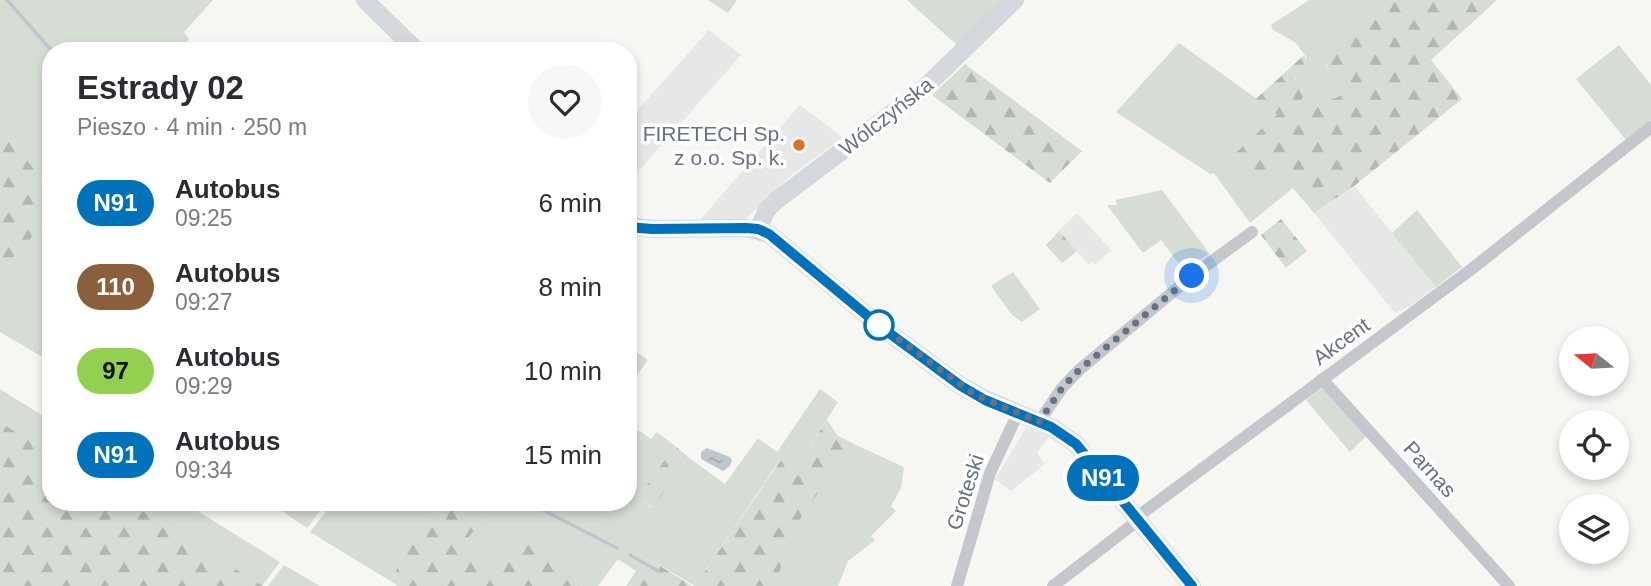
<!DOCTYPE html>
<html lang="pl">
<meta charset="utf-8">
<style>
body{margin:0;font-family:Arial,sans-serif;background:#f7f7f7;color:#2b2b33;height:100vh;display:flex;flex-direction:column;font-size:26px;white-space:nowrap}
*{box-sizing:border-box;margin:0}
p{font-size:23px;color:#7c7c81}
.icon{flex:none;width:38px;height:38px;fill:none;stroke:currentColor;stroke-width:2;stroke-linecap:round;stroke-linejoin:round}
.map{position:relative;flex:1;overflow:hidden}
.panel{position:absolute;left:42px;top:42px;width:595px;height:469px;display:flex;flex-direction:column;background:#fff;border-radius:28px;box-shadow:0 4px 10px #0003}
.panel>*{flex:none}
.badge{padding:0 14px;border-radius:23px;font-size:24px;line-height:46px}
.needle{width:46px;rotate:288deg}
.tools{position:absolute;left:1559px;top:326px;display:grid;gap:14px}
.tools a{display:grid;place-items:center;width:70px;height:70px;border-radius:50%;background:#fff;box-shadow:0 4px 10px #0003;font-size:35px}
.you{position:absolute;width:35px;height:35px;margin:-18px;border:5px solid #fff;border-radius:50%;background:#1a73e8;box-shadow:0 0 0 10px #1a73e833}
.map>.badge{position:absolute;translate:-50% -50%;box-shadow:0 0 0 4px #fff}
.round{display:grid;place-items:center;flex:none;width:74px;height:74px;border-radius:37px;background:#f7f7f7}
.headline{display:flex;align-items:center;justify-content:space-between;height:119px;padding:0 35px}
h1{font-size:33px;font-weight:600;line-height:52px}
ul{padding:0;list-style:none}
li{display:flex;align-items:center;gap:21px;height:84px;padding:0 35px}
li div{flex:1}
li b{display:block;font-size:26px}
li em{font-style:normal}
li .badge{min-width:77px;font-weight:700;text-align:center}
.map>svg:first-child{display:block}
</style>
<div class="map">
<svg width="1651" height="586" viewBox="0 0 1651 586">
<defs>
<pattern id="forest-firs" width="22" height="20" patternUnits="userSpaceOnUse" patternTransform="scale(1.75)"><rect width="22" height="20" fill="#d6ddd4"/><path d="M5 1l3.5 6h-7zM16 11l3.5 6h-7z" fill="#b1b8b1"/></pattern>
<pattern id="water-ripples" width="26" height="14" patternUnits="userSpaceOnUse" patternTransform="scale(1.75)"><rect width="26" height="14" fill="#bfc7ce"/><path d="M2 4q2-2 4 0t4 0M15 11q2-2 4 0t4 0" fill="none" stroke="#9fa6ad"/></pattern>
</defs>
<rect width="100%" height="100%" fill="#f6f6f3"/>
<g fill="#e6e8e6">
<polygon points="709,30 741,55 628,183 628,121"/>
<polygon points="800,105 843,138 794,173 746,219 699,221"/>
<polygon points="1354,186 1436,287 1410,306 1395,313 1314,213"/>
<polygon points="1077,213 1111,250 1095,265 1093,262 1089,265 1059,231"/>
<polygon points="1026,428 1050,435 1037,453 1045,464 1011,491 995,479"/>
</g>
<g fill="#d6ddd4">
<polygon points="0,0 213,0 184,32 189,39 179,51 51,51 51,189 0,128"/>
<polygon points="708,0 737,0 728,13"/>
<polygon points="907,0 1003,0 957,45"/>
<path d="M1309,0H1358L1374,18L1353,35L1325,65L1344,88C1341,101 1333,97 1322,102C1314,106 1308,117 1303,123L1288,106L1300,102L1303,90L1297,84L1295,75L1307,58L1296,43L1273,30L1271,25Z"/>
<polygon points="1179,43 1278,114 1277,169 1293,188 1250,223 1214,173 1210,174 1116,112"/>
<polygon points="1619,45 1651,85 1651,120 1626,140 1576,79"/>
<polygon points="1162,190 1209,253 1185,272 1161,240 1143,253 1107,205 1117,205 1116,200"/>
<polygon points="1417,210 1462,267 1436,287 1392,233"/>
<polygon points="51,216 51,362 0,332 0,258 6,264"/>
<polygon points="1013,272 1040,309 1022,322 1012,315 991,286"/>
<polygon points="628,346 648,360 628,388"/>
<polygon points="1322,388 1368,434 1350,452 1306,400"/>
<polygon points="0,389 51,421 51,454 0,422"/>
<polygon points="820,389 838,402 795,470 780,460 695,586 649,559 630,586 626,586 636,571 618,559 598,586 582,586 574,576 568,558 497,576 467,555 462,547 494,502 628,502 628,423 651,439 657,432 675,446 637,498 652,508 688,457 725,484 758,438 777,452"/>
<polygon points="856,445 904,467 901,488 891,506 896,511 871,536 875,540 848,561 838,586 775,586 783,561 799,537 790,533 820,490 846,461"/>
<polygon points="128,502 183,502 280,562 262,586"/>
<polygon points="268,502 327,502 307,528"/>
<path d="M333,502H443C416,529 405,546 392,582L310,532Z"/>
<polygon points="284,565 320,586 268,586"/>
</g>
<g fill="url(#forest-firs)">
<path d="M1358,0H1497L1431,60L1462,99L1354,186L1314,213L1277,169L1255,188L1231,157L1277,115L1256,99L1304,55L1306,60C1289,87 1295,70 1304,95L1300,102L1288,106L1303,123C1308,117 1314,106 1322,102C1332,97 1341,101 1344,88C1336,78 1321,67 1327,54L1373,19Z"/>
<polygon points="965,64 1082,151 1050,183 932,95"/>
<polygon points="0,128 51,189 51,216 6,265 0,258"/>
<polygon points="1281,219 1307,251 1286,268 1261,235"/>
<polygon points="1059,231 1077,251 1062,263 1046,245"/>
<polygon points="827,420 838,436 856,445 846,461 820,490 791,532 800,537 783,561 775,586 695,586 781,460 795,470"/>
<polygon points="0,422 51,454 51,502 128,502 263,586 0,586"/>
<polygon points="675,446 688,457 653,508 637,498"/>
<path d="M443,502H494L462,547L467,555L496,575L526,535L568,558L574,576L582,586H398L392,582C405,546 416,529 443,502Z"/>
<polygon points="648,559 649,559 692,586 630,586"/>
</g>
<polygon fill="url(#water-ripples)" points="707,448 730,457 732,460 730,466 723,471 701,459 701,452"/>
<g fill="none" stroke-linecap="round" stroke-linejoin="round">
<g stroke="#bfc7ce" stroke-width="3.5">
<polyline points="7,0 52,51"/>
<polyline points="527,502 617,548"/>
<polyline points="630,555 658,571"/>
</g>
<g stroke="#c4c7cb" stroke-width="12">
<polyline points="1322,379 1509,586"/>
<polyline points="1039,422 1062,388 1079,370 1192,276 1252,232"/>
<polyline points="957,586 990,473 1018,413"/>
<polyline points="1053,586 1132,525 1141,514 1473,268 1651,127"/>
</g>
<g stroke="#d4d8dc" stroke-width="18">
<polyline points="365,0 417,51"/>
<polyline points="628,226 652,229 746,228 769,234 881,327 961,386 985,399 1051,427 1076,444 1192,586"/>
<polyline points="758,229 767,210 777,200 920,92 1015,0"/>
</g>
</g>
<g fill="none" stroke-linecap="round" stroke-linejoin="round">
<g stroke="#fff" stroke-width="16">
<polyline id="line" points="628,227 652,229 746,228 758,229 769,234 881,327 961,386 985,400 1051,427 1076,444 1192,586"/>
</g>
<use href="#line" stroke="#0072bc" stroke-width="10"/>
<polyline stroke="#667283" stroke-width="7" stroke-dasharray="0 12.6" points="879,325 974,394 1039,422 1062,388 1079,370 1192,276"/>
</g>
<circle fill="#e06f2a" stroke="#fff" stroke-width="2.5" cx="799" cy="145" r="7"/>
<circle fill="#fff" stroke="#0072bc" stroke-width="3.5" cx="879" cy="325" r="14"/>
<g text-anchor="middle" dominant-baseline="central" stroke-width="7" stroke-linejoin="round" paint-order="stroke">
<g font-size="21" fill="#667283" stroke="#fff">
<text transform="translate(886 116) rotate(-38)">Wólczyńska</text>
<text transform="translate(1341 341) rotate(-36)">Akcent</text>
<text transform="translate(1430 469) rotate(48)">Parnas</text>
<text transform="translate(965 492) rotate(-72)">Groteski</text>
</g>
<g font-size="21" fill="#667283" stroke="#fff" text-anchor="end">
<text x="785" y="133">FIRETECH Sp.<tspan x="785" dy="24">z o.o. Sp. k.</tspan></text>
</g>
</g>
</svg>
<div class="tools">
<a><svg class="needle" viewBox="-14 -14 28 28"><path d="M0-13l5 13h-10z" fill="#e53935"/><path d="M0 13l5-13h-10z" fill="#7c7c81"/></svg></a>
<a><svg class="icon" aria-label="locate" viewBox="0 0 24 24"><circle cx="12" cy="12" r="6"/><path d="M12 2v4M12 18v4M2 12h4M18 12h4"/></svg></a>
<a><svg class="icon" aria-label="layers" viewBox="0 0 24 24"><path d="M12 4l9 5-9 5-9-5zM3 14l9 5 9-5"/></svg></a>
</div>
<div class="you" style="left:1192px;top:276px"></div>
<b class="badge" style="left:1103px;top:478px;background:#0072bc;color:#fff">N91</b>
<section class="panel">
<div class="headline"><div><h1>Estrady 02</h1><p>Pieszo · 4 min · 250 m</p></div><a class="round"><svg class="icon" aria-label="heart" viewBox="0 0 24 24"><path d="M12 20l-8-8c-3-5 5-10 8-4 3-6 11-1 8 4z"/></svg></a></div>
<ul>
<li><span class="badge" style="background:#0072bc;color:#fff">N91</span><div><b>Autobus</b><p>09:25</p></div><em>6 min</em></li>
<li><span class="badge" style="background:#8b5e3c;color:#fff">110</span><div><b>Autobus</b><p>09:27</p></div><em>8 min</em></li>
<li><span class="badge" style="background:#92d050;color:#111">97</span><div><b>Autobus</b><p>09:29</p></div><em>10 min</em></li>
<li><span class="badge" style="background:#0072bc;color:#fff">N91</span><div><b>Autobus</b><p>09:34</p></div><em>15 min</em></li>
</ul>
</section>
</div>
